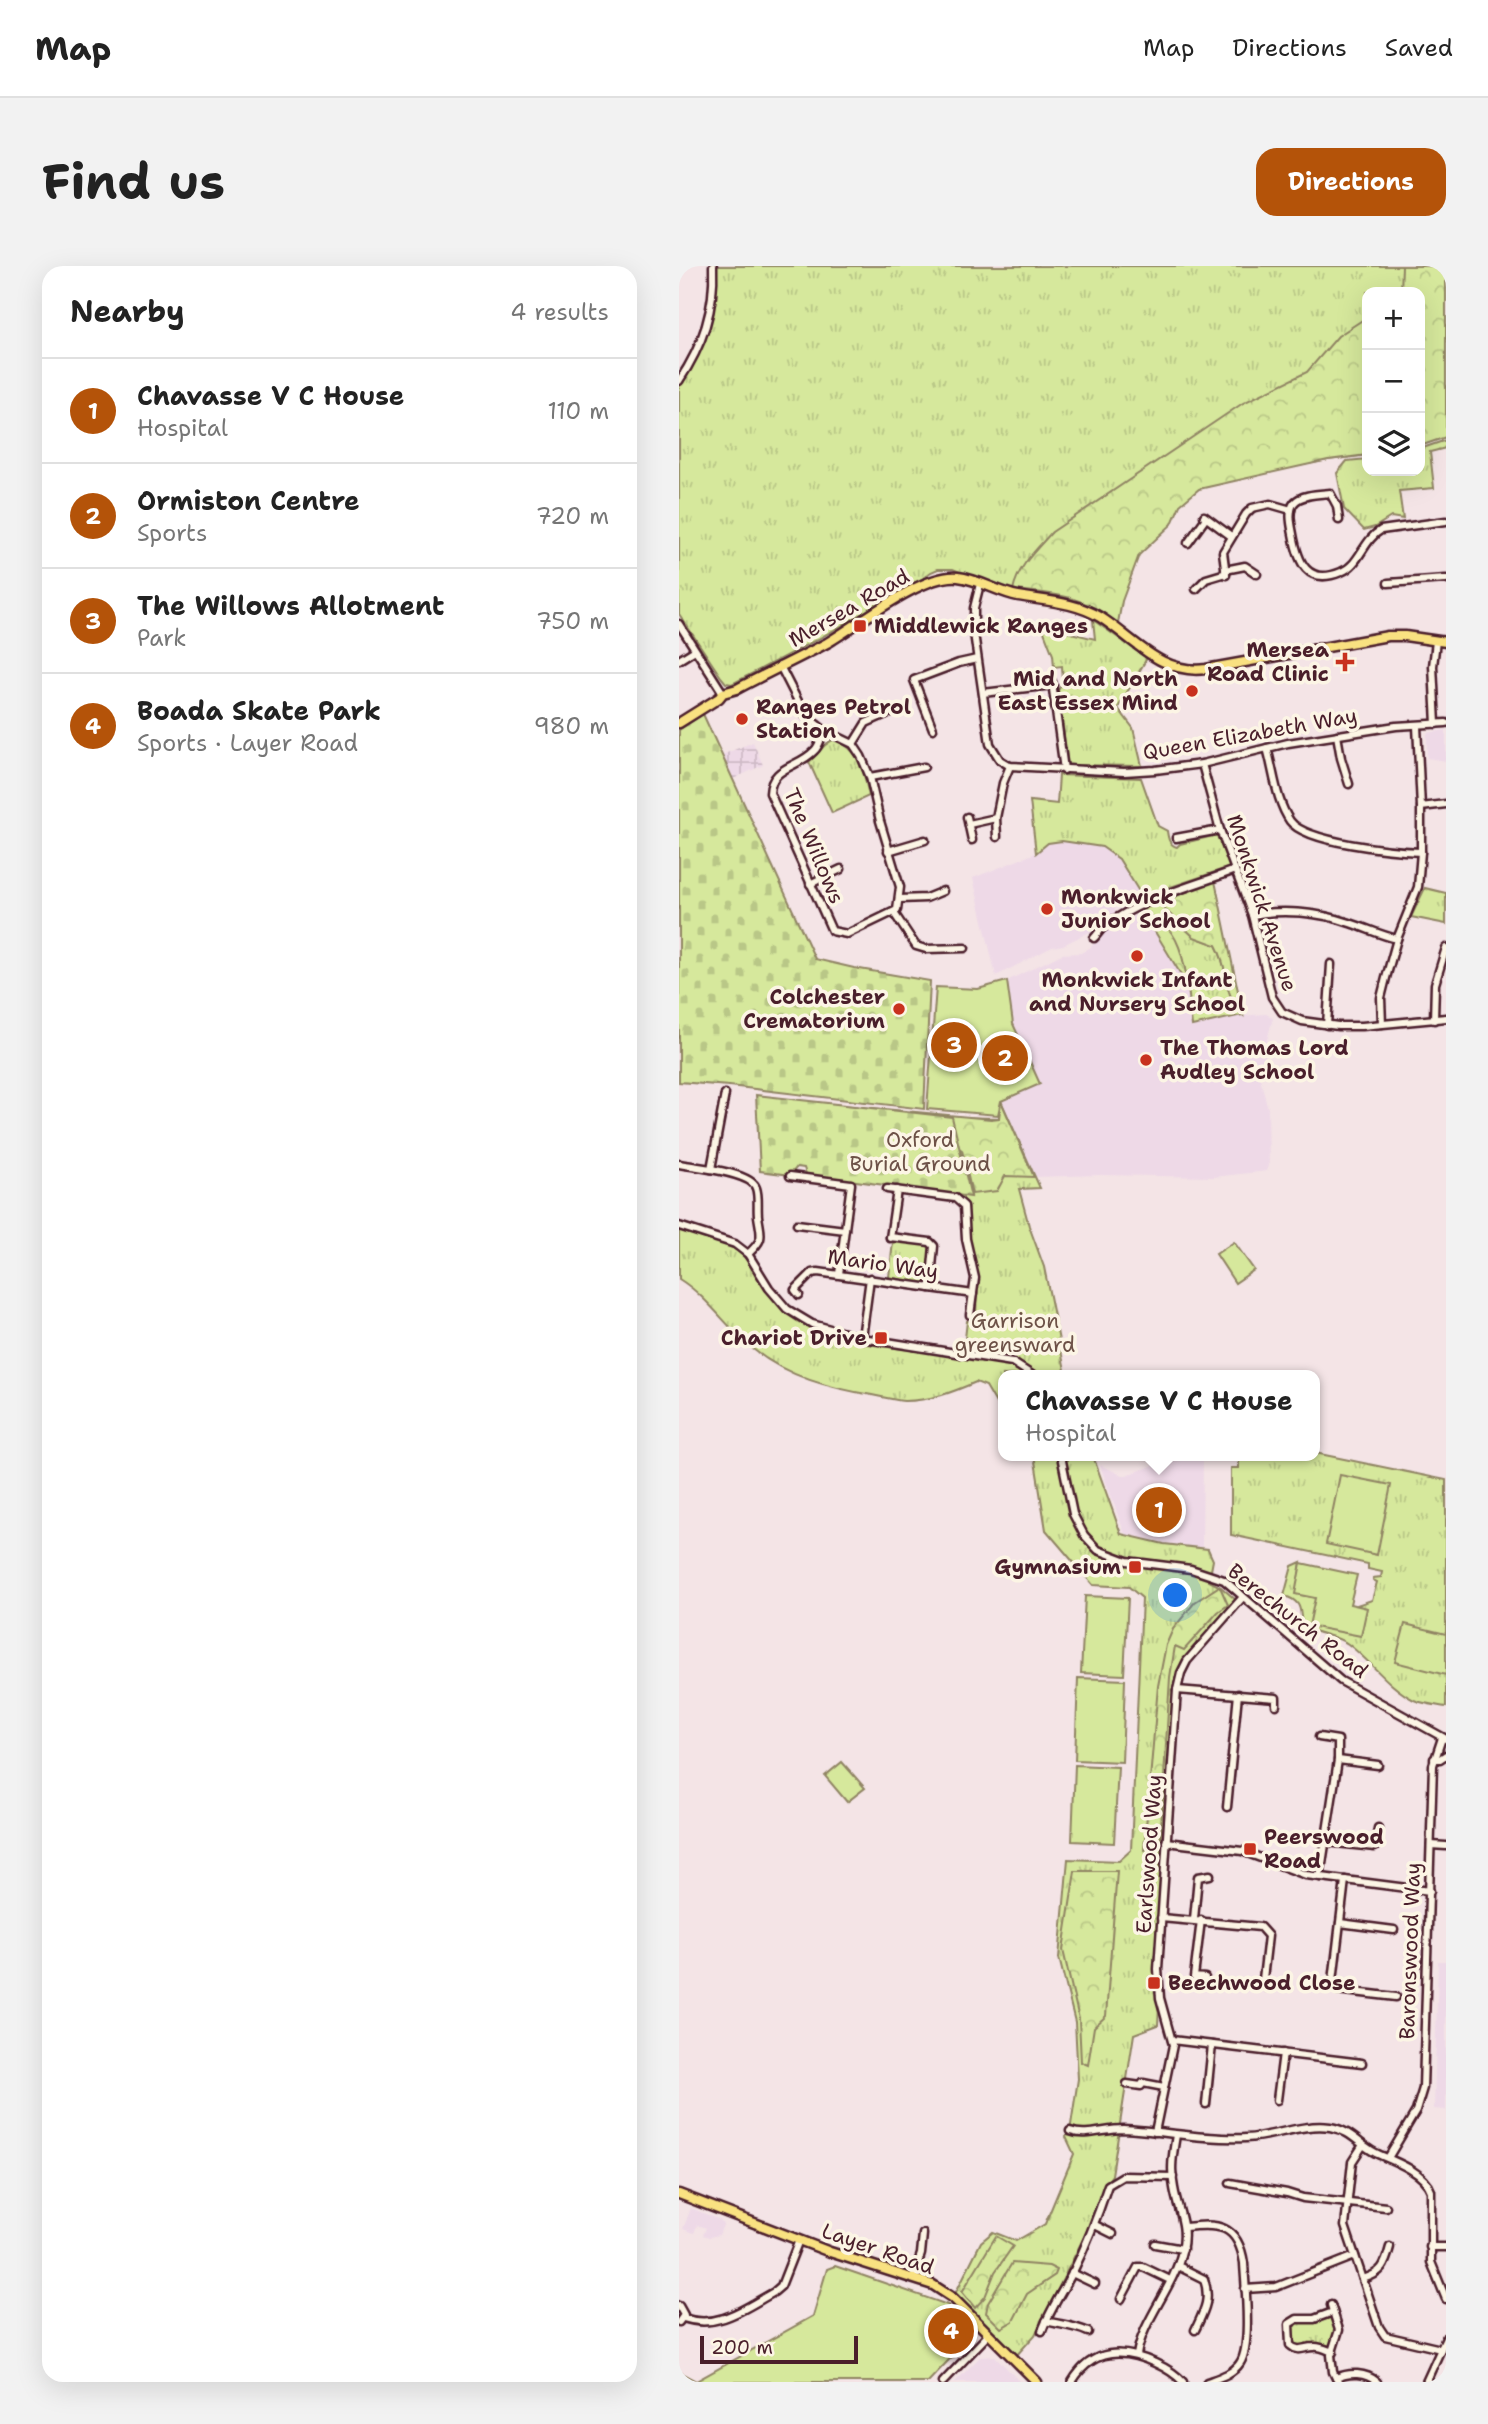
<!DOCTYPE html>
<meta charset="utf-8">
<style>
:root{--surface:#fff;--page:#f2f2f2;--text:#222;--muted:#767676;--line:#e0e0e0;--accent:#b45309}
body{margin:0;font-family:"Shantell Sans",sans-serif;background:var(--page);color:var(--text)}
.controls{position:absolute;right:21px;top:21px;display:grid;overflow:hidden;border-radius:14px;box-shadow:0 7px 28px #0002}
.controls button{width:63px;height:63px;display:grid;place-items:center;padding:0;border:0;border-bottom:2px solid var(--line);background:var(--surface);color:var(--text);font:35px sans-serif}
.scale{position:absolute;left:21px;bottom:18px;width:158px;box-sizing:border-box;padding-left:7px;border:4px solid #4a1f2b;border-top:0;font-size:19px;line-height:24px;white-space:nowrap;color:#4a1f2b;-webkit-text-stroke:5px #fcf5e5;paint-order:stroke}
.you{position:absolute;left:497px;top:1330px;width:24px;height:24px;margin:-18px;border:5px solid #fff;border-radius:50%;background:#1a73e8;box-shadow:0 0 0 10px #1a73e833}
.badge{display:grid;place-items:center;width:46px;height:46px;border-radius:50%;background:var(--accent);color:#fff;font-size:23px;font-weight:700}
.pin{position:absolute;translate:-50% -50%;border:4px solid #fff;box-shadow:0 2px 7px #0006}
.popup{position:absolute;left:319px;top:1104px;width:322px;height:91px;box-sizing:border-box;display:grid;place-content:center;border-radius:14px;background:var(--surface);filter:drop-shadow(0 2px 5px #0005);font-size:23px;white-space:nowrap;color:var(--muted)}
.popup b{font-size:26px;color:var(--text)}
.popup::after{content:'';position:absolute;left:50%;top:100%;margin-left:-14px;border:14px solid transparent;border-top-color:var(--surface)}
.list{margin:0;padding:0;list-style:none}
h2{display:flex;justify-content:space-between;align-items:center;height:91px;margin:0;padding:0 28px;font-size:30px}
h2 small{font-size:23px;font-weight:400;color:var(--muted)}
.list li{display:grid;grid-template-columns:46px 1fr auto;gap:21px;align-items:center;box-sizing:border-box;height:105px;padding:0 28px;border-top:2px solid var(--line)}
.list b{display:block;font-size:26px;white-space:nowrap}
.list p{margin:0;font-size:23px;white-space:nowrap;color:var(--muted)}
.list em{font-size:23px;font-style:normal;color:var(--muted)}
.icon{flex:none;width:38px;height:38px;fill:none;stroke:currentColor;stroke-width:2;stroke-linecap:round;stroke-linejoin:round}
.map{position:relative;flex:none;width:767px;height:2116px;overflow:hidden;border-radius:21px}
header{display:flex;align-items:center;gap:42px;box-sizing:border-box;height:98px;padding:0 35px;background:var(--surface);border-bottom:2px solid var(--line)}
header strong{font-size:33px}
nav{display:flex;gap:38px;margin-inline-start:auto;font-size:24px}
.intro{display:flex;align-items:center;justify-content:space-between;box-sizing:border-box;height:168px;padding:0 42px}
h1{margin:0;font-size:49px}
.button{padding:18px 32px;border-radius:21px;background:var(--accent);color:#fff;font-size:24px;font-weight:700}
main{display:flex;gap:42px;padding:0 42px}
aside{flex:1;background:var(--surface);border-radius:21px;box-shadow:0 7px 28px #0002}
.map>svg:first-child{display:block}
</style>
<header>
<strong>Map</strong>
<nav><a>Map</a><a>Directions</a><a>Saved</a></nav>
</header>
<div class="intro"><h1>Find us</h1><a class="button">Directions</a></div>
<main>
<aside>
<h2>Nearby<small>4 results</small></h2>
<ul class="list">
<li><span class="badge">1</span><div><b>Chavasse V C House</b><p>Hospital</p></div><em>110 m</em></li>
<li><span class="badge">2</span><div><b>Ormiston Centre</b><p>Sports</p></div><em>720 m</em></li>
<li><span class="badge">3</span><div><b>The Willows Allotment</b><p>Park</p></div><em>750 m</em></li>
<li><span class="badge">4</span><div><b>Boada Skate Park</b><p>Sports · Layer Road</p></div><em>980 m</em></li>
</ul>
</aside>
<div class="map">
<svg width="767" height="2116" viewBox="0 0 767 2116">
<defs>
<pattern id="industrial-grid" width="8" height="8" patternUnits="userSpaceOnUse" patternTransform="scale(1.75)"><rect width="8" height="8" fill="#eed9e7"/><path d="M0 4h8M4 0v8" fill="none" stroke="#cebac6"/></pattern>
<pattern id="grass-tufts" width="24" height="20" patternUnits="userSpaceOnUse" patternTransform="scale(1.75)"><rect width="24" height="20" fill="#d6e89c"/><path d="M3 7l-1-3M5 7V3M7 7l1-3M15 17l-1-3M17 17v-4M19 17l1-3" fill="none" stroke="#b9c787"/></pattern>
<pattern id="forest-crowns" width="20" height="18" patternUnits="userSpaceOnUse" patternTransform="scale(1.75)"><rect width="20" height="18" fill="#d6e89c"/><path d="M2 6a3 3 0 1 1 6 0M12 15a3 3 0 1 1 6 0" fill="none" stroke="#b9c787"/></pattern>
<pattern id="cemetery-stones" width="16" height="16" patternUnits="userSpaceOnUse" patternTransform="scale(1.75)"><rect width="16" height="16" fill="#d6e89c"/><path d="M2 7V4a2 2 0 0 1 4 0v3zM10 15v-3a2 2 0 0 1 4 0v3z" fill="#b9c787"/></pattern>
</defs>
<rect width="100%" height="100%" fill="#f4e4e6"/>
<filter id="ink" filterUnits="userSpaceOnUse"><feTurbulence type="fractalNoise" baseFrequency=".0143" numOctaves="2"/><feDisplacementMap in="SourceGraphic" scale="14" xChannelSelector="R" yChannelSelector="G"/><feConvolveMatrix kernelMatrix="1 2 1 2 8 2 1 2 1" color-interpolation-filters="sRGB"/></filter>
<g filter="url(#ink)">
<g fill="#eed9e7">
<polygon points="767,464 767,495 748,492 748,467"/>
<polygon points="383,575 423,581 433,586 444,599 464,632 460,636 444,627 436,640 436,650 421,661 384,679 373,681 317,710 294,612 357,587 369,577"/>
<polygon points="463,646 504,712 508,713 513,759 560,750 587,748 594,752 588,774 589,779 580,808 589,843 590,900 588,905 534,911 421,909 355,911 322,835 360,818 334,758 328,715 383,688 402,687 412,681 422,668"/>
<polygon points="501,1190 524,1190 523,1282 485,1278 449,1269 445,1266 421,1199 445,1210"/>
<polygon points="759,1695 767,1695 767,1844 755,1843"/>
<polygon points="12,1942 41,1954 44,1959 40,1969 30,1971 24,1969 27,1962 18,1959 15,1967 4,1963"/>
<polygon points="316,2090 341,2116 276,2116 301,2091"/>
</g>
<polygon fill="url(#industrial-grid)" points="74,476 84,499 54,513 43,489"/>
<g fill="url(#grass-tufts)" stroke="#908464" stroke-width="2">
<polygon points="38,0 767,0 741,26 688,26 688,189 649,194 518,220 454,287 332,328 274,303 259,303 252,306 232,321 139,373 53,418 47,417 42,411 0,348 0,118 26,72 33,52 38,18"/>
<polygon points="767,174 767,182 751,186 755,222 720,225 724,253 712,251 696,261 685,264 665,243 658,207 668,195 688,193 688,205 741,205 741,183"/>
<polygon points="414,354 468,392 439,442 454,462 463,500 389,499 379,424 384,417 383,400 375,401 374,389 364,363 380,364 416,373"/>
<path d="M 156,473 C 182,485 184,504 190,530 L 153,547 L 130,496 C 140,488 143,478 156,473 Z"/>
<path d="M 380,509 L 462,512 L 479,560 L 488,565 C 489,572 490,579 498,581 L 501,578 L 538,569 L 551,601 L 477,626 L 467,633 L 464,632 L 440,593 L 423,581 L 383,575 L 369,577 L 357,587 L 351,535 L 378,538 Z"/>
<polygon points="746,622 767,627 767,658 732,651"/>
<path d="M 479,637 L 515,671 L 537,679 C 552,706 542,724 564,749 L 513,760 C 509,722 509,668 469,650 L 470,647 L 467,647 L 464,643 Z"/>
<path d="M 322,835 L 361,922 L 340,923 L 350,960 L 365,1001 L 387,1109 L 324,1109 L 324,1149 L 307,1120 L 297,1116 C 274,1126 251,1135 225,1135 C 215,1134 203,1131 193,1129 C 151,1122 108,1111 74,1083 C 47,1061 29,1031 0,1013 L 0,964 C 20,970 48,974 64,990 C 85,1010 89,1036 118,1055 C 161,1082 235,1082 284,1090 L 288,1055 L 297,1055 L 298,1013 L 288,973 L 286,937 L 280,929 L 292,930 L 273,851 L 320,852 Z"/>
<polygon points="219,974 247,978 255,986 251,1015 244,1019 212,1015 210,1011 214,976"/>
<path d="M 636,1187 L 767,1214 L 767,1441 C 757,1439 745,1438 735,1434 C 709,1421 692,1395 669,1378 C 656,1369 641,1369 628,1362 C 615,1354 631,1337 605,1330 L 613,1300 L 622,1296 L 617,1328 L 688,1342 L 675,1340 L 693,1334 L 698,1316 L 694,1314 L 694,1312 L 702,1311 L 703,1306 L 689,1303 L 689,1298 L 552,1269 L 552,1202 L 560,1202 L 560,1190 L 636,1190 Z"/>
<polygon points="352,1190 414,1190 442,1268 485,1278 529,1283 534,1294 530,1315 542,1321 557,1334 506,1393 497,1421 479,1759 455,1768 433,1909 426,1919 414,1953 356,2069 336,2091 274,2032 302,1976 314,1966 337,1975 366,1958 395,1888 387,1871 392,1859 399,1813 396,1756 380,1692 389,1593 440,1595 452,1584 463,1332 450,1321 414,1319 367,1264 356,1195"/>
<polygon points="651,2050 656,2066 651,2081 635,2079 621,2083 613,2077 612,2060 618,2056"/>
</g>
<g fill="url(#forest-crowns)" stroke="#908464" stroke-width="2">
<polygon points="723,0 767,0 767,171 741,180 741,26 722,26"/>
<path d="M 688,51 L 688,189 L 649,194 L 520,223 L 501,239 L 493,258 L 460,289 L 443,335 L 439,357 C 400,329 381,328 334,324 C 339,300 357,284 373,266 L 564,137 L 628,106 L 659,70 Z"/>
<path d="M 536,615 L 564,749 C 541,724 552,706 537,679 L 515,671 L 479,637 Z"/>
<path d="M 464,643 C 470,651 475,651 482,656 C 500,669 504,692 508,713 L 504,712 L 464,646 Z"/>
<polygon points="108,834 312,853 320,852 322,835 355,911 326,910 318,925 293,928 283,884 267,873"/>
<polygon points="539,1321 542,1323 549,1339 539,1346 505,1384 496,1380 491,1411 481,1579 465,1584 479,1420 487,1379 494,1363 516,1336"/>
<polygon points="396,1605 438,1605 427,1750 415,1761 409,1799 402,1796 400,1753 384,1684"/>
<polygon points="317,1970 334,1980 316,2006 306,2031 296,2042 283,2026"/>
<polygon points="333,1997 370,2000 378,2004 376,2009 348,2028 334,2055 322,2062 307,2047 309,2037"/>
</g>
<g fill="url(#cemetery-stones)" stroke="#908464" stroke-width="2">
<polygon points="24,448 136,693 175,702 251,715 245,843 50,820 0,816 0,464"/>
<polygon points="77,829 273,851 292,931 127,908 125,902 118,901 111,909 81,905"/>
</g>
<g fill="#d6e89c" stroke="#908464" stroke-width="2">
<polygon points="328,715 334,758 361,818 322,835 319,849 248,843 257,721 299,723"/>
<polygon points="555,976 575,1004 556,1017 537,988"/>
<polygon points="661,1209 712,1219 698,1289 647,1278"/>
<polygon points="622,1297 678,1309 671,1338 688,1342 682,1370 630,1360 636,1332 616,1328"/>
<polygon points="406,1330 449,1332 445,1409 402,1407"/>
<polygon points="726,1358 767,1368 767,1409 716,1396"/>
<polygon points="399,1412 446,1414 443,1496 396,1494"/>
<polygon points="163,1496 186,1522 168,1536 146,1510"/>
<polygon points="396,1499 439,1501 435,1577 393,1575"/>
<polygon points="156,2000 269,2039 284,2057 285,2078 249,2116 0,2116 0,2106 17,2115 134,2050 148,2003"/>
</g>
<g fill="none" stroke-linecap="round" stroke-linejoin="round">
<g stroke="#4a1f2b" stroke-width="11">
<g id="minor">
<path d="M 0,115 C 24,79 36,43 34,0"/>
<polyline points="525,250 552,270"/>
<path d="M 660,254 L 658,240 L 651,227 C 641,228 622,228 615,237 C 609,245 612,258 614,268 C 619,296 628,320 662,306 C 681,299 684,274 702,264 L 767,255"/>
<polyline points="509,277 527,252"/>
<polyline points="546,304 566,300 578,308"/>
<polyline points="547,309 544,286 567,248 573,242 591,238 612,244"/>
<polyline points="709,317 767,313"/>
<polyline points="301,318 295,342 295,367 311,478 321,494 331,500 445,506 476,504 523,498 609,477 717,460 767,457"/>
<polyline points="517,323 527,313 547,307"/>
<polyline points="0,358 44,427"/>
<polyline points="757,375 754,400 757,458"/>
<polyline points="0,394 16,384"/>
<path d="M 101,400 L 126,449 L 145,464 L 174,478 L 182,490 L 191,511 L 201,555 L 221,621 L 218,644 L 168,668 L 153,665 L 91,527 C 92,500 119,502 135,485 C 141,480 142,471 145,464"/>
<polyline points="373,416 385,504"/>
<polyline points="304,427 374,419"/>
<polyline points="254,463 235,414 280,397 298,393"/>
<polyline points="658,469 662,492 670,518"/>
<polyline points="174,478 187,457 214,445"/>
<path d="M 588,482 C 595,506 597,535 611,555 C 627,577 715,585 742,586"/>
<polyline points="523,498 541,564 573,649 593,731 603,746 623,755 659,760 683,760 767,752"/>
<polyline points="191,511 245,501"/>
<polyline points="742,541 767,538"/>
<polyline points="288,551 293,574"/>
<polyline points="317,552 318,571"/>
<polyline points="290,558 317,552 324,517 331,500"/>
<polyline points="497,572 541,564"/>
<polyline points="209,585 246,574"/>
<polyline points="131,618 162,603"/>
<polyline points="221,633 247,632 264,625"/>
<polyline points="215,647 237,680 247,683 286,682"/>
<path d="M 573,649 C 604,643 640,646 671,657 C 687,662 701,669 718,673"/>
<path d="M 415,672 C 419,668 421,663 426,660 C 464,632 512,621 556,604"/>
<polyline points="755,754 756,718 767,682"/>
<polyline points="703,758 702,732 707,712 718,673 739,621 742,586 742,541 738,460"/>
<polyline points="648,759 652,698"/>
<path d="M 0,898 C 16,901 72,906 77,922 C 80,930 78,941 79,950 C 82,971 86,972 69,988"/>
<polyline points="32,903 46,828"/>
<polyline points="111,910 172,918 160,1008"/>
<polyline points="208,923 276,932 285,940 287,973 296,1012 291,1049"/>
<polyline points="118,958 166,964"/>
<polyline points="0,960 56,978 69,988 90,1022 108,1043 133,1058 183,1072 333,1096 353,1109"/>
<polyline points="211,971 251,976 255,980 251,1022"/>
<polyline points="211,972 218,924"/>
<polyline points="120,1029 116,1024 133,1007 139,1006 294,1028"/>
<polyline points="183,1072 191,1012"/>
<polyline points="382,1190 394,1248 405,1269 419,1284 448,1295 512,1303 545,1314 662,1415 767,1473"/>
<polyline points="498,1424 597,1432 597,1439"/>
<polyline points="640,1471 659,1474 659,1494 641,1611"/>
<polyline points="755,1493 761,1493 767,1489"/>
<polyline points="659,1494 699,1499"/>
<polyline points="548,1541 559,1428"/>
<polyline points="487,1576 563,1585 627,1609 751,1625"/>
<polyline points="647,1576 696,1581 699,1562"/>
<polyline points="752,1579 767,1580"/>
<polyline points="666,1614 654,1715 658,1724 717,1731"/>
<polyline points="482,1652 581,1661 589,1670 584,1713 588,1721"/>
<polyline points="515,1653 519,1611 531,1609"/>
<polyline points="522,1654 515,1711 526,1712"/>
<polyline points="661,1657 715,1664"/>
<polyline points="493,1774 683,1797"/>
<polyline points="448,1818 462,1820 464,1817 485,1821"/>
<polyline points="598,1834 604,1787"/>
<polyline points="527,1838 533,1779"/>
<path d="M 391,1865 C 407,1871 426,1863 444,1863 C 485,1865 525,1874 567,1872 C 594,1871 624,1857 651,1861 C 675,1865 682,1882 701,1889 C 718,1896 746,1907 752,1925 L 752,1996 L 767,2033"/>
<polyline points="476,1866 494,1779 481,1732 479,1703 498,1424 502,1407 508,1395 564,1331"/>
<polyline points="684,1879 673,1896 666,1960 700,2061 706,2070 762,2083"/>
<polyline points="709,1892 737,1845 744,1822 754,1499 763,1472"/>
<polyline points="551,1917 608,1927 624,1932 707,1941"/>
<polyline points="416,1959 434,1968"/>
<path d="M 506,1961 C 539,1957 559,1958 565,1997 C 566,2019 573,2080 561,2097 C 554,2108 539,2112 528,2116"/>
<polyline points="476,1978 504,1983"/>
<polyline points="751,1981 767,1981"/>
<path d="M 499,2000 L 525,2013 C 532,2034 525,2045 516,2064"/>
<polyline points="393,2007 416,2018"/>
<polyline points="234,2012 242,1988 244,1968"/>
<path d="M 684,2013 C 703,2007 706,2000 711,1981"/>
<polyline points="566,2023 597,2021 676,1990"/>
<polyline points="442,2033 459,2001 464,2001 491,2014"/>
<polyline points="652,2039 660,2064 652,2089 654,2106 659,2116"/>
<polyline points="0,2040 5,2049 0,2056"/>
<path d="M 4,2052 C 39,2064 66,2042 95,2026 L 102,2020 L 120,1974"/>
<path d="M 367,2055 C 382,2059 394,2059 409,2066"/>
<path d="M 363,2065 C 371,2044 383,2026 394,2006 C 408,1978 419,1949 429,1919 L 444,1910 L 494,1911"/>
<path d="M 654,2086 C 648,2084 641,2080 635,2081 C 624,2081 620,2087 611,2079 L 610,2058 L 618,2053 L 635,2053 L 654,2046"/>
<path d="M 458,2089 C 463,2055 495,2021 503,1985 C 509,1959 499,1946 495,1922 C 491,1903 494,1887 497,1869"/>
<path d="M 657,2112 C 670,2106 687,2106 698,2116"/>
<polyline points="264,2116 310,2068"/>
<path d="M 393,2116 C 413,2082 444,2082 476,2097 C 487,2102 496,2107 504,2116"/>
<polyline points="747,2116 767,2072"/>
</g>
</g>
<g stroke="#4a1f2b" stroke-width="13">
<g id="major">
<path d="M 0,457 L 40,432 L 44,427 L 58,423 C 88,407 118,393 148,377 C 179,359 243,307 279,311 C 299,313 319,326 339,330 C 367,335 396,336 421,351 C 456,373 482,409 527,403 L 709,370 L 726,370 L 767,376"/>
<polyline points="0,1928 151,1986 254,2019 274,2032 358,2116"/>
</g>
</g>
<use href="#minor" stroke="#fcf5e5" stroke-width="6"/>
<use href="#major" stroke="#f9e181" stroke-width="8"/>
</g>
</g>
<g fill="#c8321e" stroke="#fcf5e5" stroke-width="2.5">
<rect x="174" y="353" width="14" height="14" rx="3.5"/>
<path d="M662.5 385.5h7v7h7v7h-7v7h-7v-7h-7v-7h7z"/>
<circle cx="513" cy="425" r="7"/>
<circle cx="63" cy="453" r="7"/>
<circle cx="368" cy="643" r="7"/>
<circle cx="458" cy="690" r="7"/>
<circle cx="220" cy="743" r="7"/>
<circle cx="467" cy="794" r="7"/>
<rect x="195" y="1065" width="14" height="14" rx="3.5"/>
<rect x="449" y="1294" width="14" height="14" rx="3.5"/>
<rect x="564" y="1576" width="14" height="14" rx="3.5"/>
<rect x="468" y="1710" width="14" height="14" rx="3.5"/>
</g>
<g text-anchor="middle" stroke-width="7" stroke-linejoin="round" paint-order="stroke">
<g font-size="21" fill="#4a1f2b" stroke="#fcf5e5">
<text transform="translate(170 342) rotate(-30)" y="7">Mersea Road</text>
<text transform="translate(571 468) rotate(-10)" y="7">Queen Elizabeth Way</text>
<text transform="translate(135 580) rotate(67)" y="7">The Willows</text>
<text transform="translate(583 637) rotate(72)" y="7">Monkwick Avenue</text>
<text transform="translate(204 998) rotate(8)" y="7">Mario Way</text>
<text transform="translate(619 1355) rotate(38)" y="7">Berechurch Road</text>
<text transform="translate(470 1588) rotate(-86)" y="7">Earlswood Way</text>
<text transform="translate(731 1685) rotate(-88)" y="7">Baronswood Way</text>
<text transform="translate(199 1983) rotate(19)" y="7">Layer Road</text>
</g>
<g font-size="21" font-weight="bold" fill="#4a1f2b" stroke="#fcf5e5" text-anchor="start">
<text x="195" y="367">Middlewick Ranges</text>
<text x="650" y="391" text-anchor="end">Mersea<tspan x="650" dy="24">Road Clinic</tspan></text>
<text x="499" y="420" text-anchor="end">Mid and North<tspan x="499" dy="24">East Essex Mind</tspan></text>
<text x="77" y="448">Ranges Petrol<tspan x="77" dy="24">Station</tspan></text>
<text x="382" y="638">Monkwick<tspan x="382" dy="24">Junior School</tspan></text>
<text x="458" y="721" text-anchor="middle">Monkwick Infant<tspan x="458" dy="24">and Nursery School</tspan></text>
<text x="206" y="738" text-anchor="end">Colchester<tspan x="206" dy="24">Crematorium</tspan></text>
<text x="481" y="789">The Thomas Lord<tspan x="481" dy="24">Audley School</tspan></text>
<text x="188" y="1079" text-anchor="end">Chariot Drive</text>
<text x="442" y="1308" text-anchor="end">Gymnasium</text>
<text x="585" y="1578">Peerswood<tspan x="585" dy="24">Road</tspan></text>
<text x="489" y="1724">Beechwood Close</text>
</g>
<g font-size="21" fill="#6d5147" stroke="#fcf5e5">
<text x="241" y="881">Oxford<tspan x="241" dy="24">Burial Ground</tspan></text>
<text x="336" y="1062">Garrison<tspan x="336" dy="24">greensward</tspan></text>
</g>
</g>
</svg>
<div class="controls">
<button>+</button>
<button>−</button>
<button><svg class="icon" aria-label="layers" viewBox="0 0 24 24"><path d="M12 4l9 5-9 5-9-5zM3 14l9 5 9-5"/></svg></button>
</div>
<div class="scale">200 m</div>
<div class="you"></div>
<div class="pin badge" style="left:480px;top:1244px">1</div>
<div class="popup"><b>Chavasse V C House</b>Hospital</div>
<div class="pin badge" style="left:326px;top:792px">2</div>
<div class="pin badge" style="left:275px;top:779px">3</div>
<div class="pin badge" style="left:272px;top:2065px">4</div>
</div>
</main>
